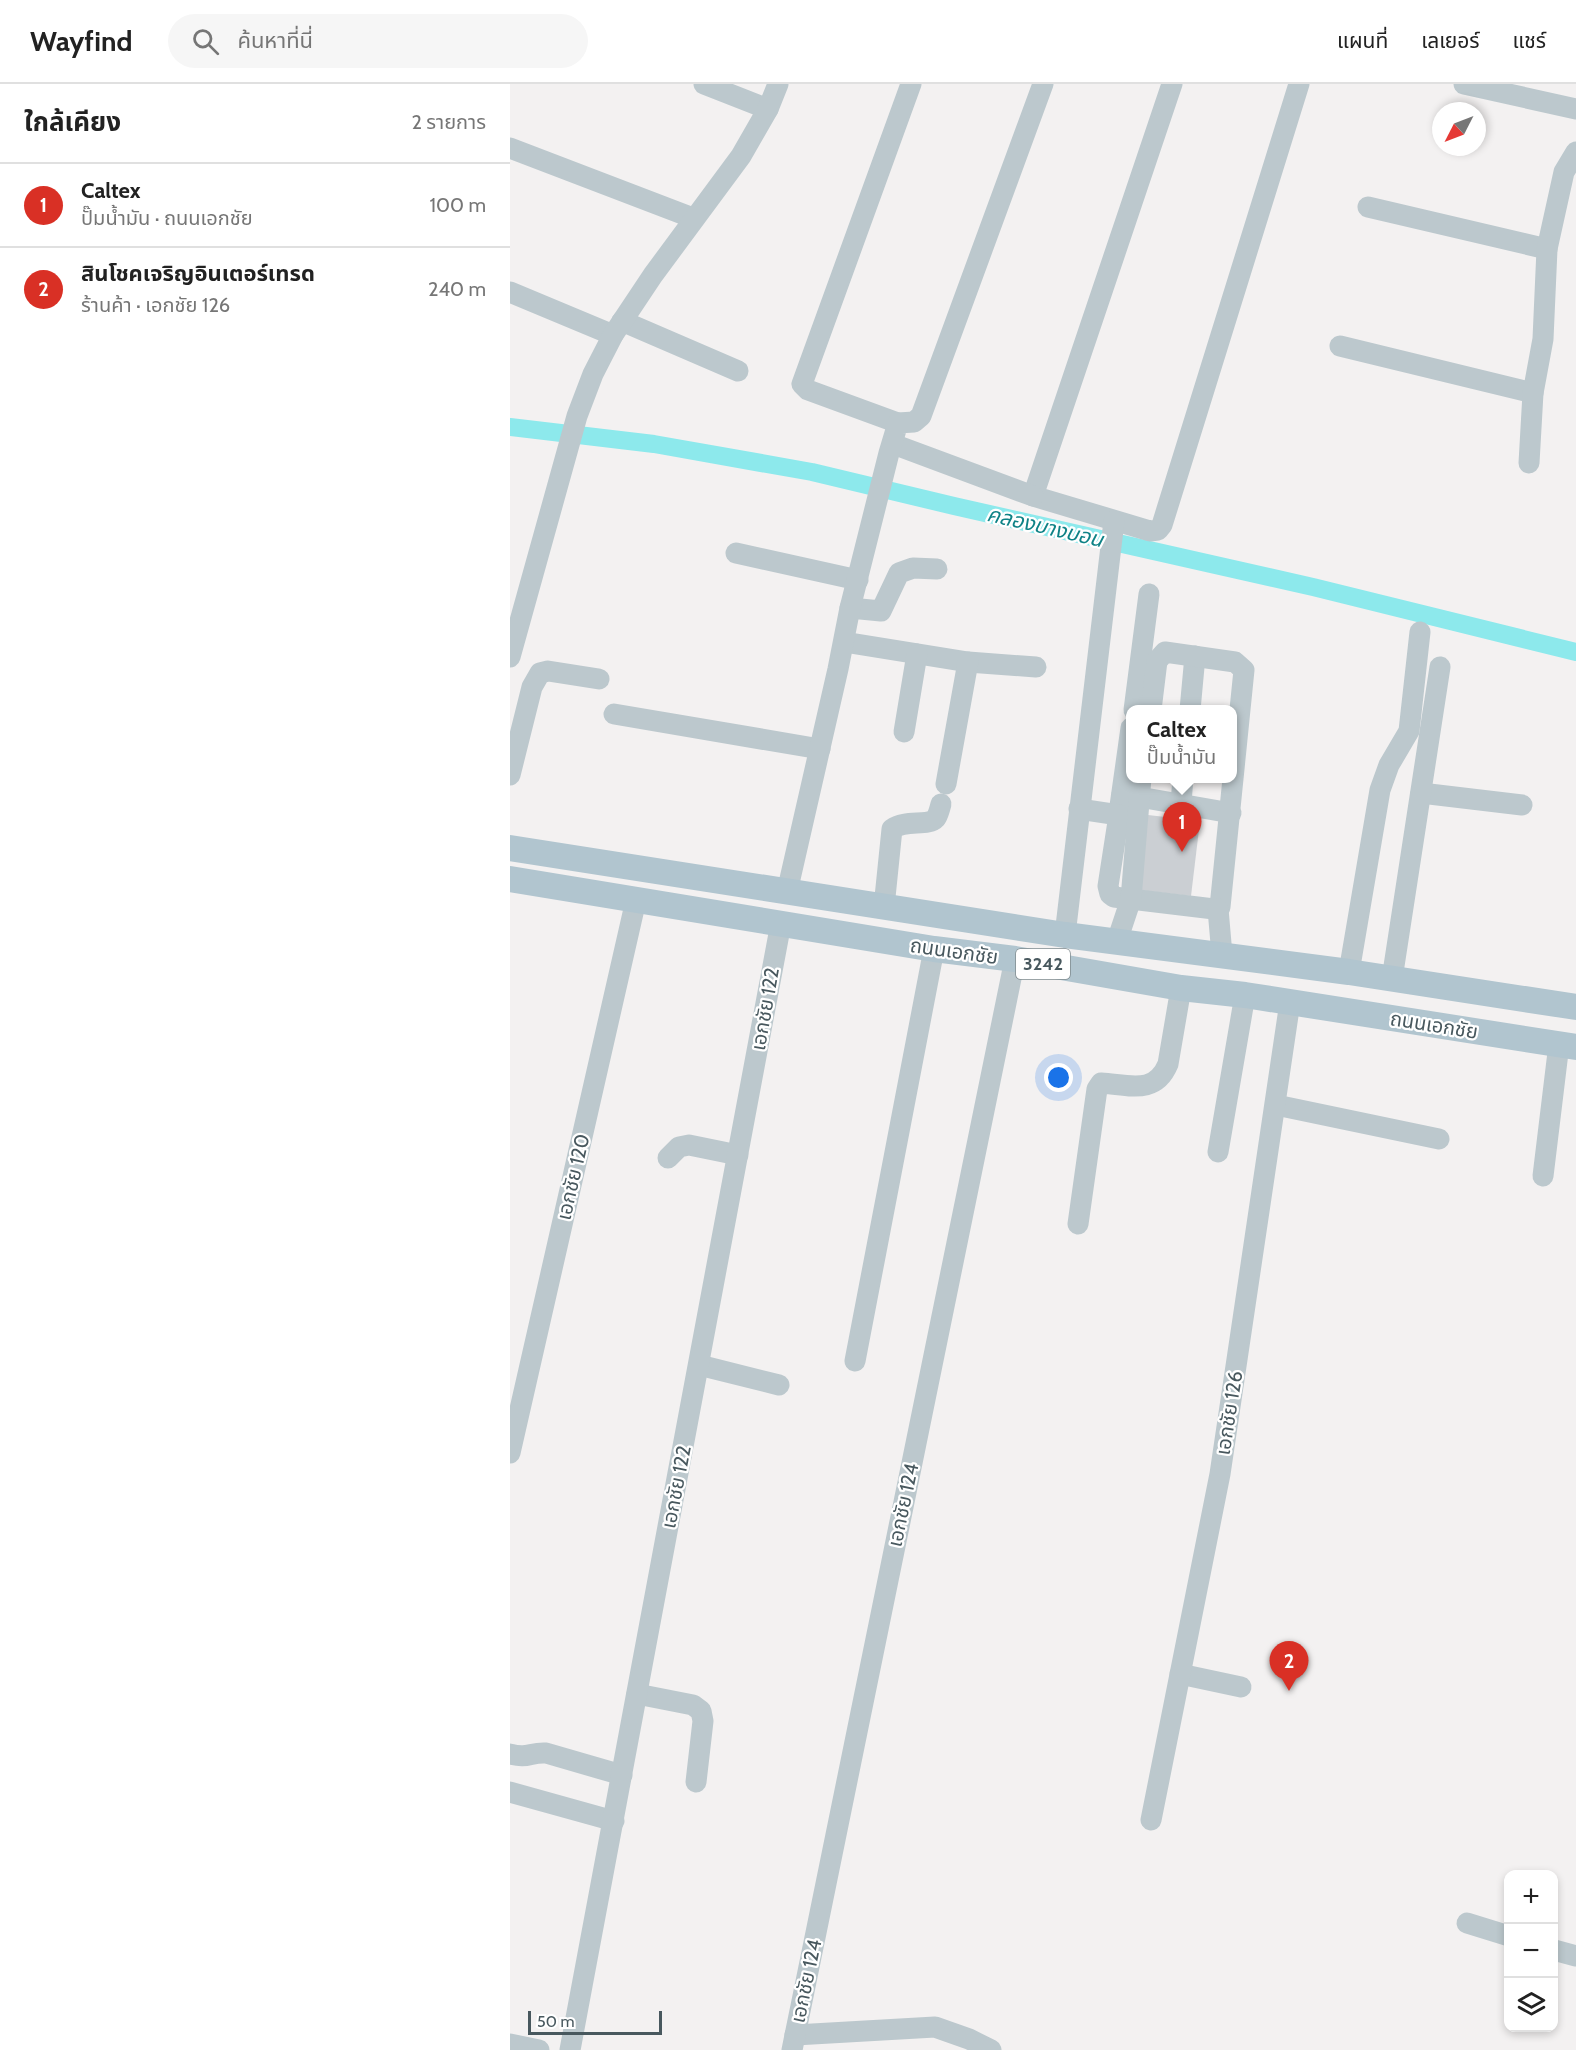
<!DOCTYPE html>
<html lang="th">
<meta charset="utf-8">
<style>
:root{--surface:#fff;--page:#f6f6f6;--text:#222;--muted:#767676;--line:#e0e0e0;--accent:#d93025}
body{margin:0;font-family:Cabin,"Noto Sans Thai",sans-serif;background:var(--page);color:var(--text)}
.controls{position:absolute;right:18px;bottom:18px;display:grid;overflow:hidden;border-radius:12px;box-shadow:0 3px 9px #0003}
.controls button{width:54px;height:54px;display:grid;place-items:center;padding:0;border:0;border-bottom:2px solid var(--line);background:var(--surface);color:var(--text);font:30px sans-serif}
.compass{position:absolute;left:922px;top:18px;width:54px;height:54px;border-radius:50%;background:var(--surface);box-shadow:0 3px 9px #0003;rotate:228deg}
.scale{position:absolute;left:18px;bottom:15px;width:134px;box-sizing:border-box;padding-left:6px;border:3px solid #48585e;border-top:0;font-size:16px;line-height:21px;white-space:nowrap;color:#48585e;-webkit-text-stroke:4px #fff;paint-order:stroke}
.you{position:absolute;left:549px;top:994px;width:21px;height:21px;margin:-15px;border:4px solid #fff;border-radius:50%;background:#1a73e8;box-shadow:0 0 0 9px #1a73e833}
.badge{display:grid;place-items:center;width:39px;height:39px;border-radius:50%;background:var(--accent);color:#fff;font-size:20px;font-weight:700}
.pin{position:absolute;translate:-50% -50px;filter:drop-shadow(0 2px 3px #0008)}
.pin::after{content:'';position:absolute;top:32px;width:21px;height:18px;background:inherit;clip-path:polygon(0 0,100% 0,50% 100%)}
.popup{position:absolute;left:616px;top:621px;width:111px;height:78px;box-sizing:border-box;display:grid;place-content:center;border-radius:12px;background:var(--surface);filter:drop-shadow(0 2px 4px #0005);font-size:20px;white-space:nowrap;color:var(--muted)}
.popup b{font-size:22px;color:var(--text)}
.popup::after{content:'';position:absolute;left:50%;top:100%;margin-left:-12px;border:12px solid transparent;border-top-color:var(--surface)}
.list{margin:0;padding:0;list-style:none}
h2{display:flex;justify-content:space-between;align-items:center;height:78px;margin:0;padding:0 24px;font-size:26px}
h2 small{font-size:20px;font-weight:400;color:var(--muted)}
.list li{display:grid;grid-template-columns:39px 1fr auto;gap:18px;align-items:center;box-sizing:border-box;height:84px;padding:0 24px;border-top:2px solid var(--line)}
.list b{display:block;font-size:22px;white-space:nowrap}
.list p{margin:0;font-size:20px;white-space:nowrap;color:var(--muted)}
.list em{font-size:20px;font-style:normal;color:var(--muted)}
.icon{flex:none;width:33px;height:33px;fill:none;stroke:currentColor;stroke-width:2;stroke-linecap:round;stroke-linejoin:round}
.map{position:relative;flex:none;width:1066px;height:1966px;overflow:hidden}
header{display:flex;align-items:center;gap:36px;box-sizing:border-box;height:84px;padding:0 30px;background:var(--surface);border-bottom:2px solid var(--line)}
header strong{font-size:28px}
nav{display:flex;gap:33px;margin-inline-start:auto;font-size:21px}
.search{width:420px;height:54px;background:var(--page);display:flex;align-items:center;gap:15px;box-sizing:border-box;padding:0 21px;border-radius:33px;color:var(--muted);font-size:22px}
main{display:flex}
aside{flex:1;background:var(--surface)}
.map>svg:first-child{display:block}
</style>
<header>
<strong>Wayfind</strong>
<div class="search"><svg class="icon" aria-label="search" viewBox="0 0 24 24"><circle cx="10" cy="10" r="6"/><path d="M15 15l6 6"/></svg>ค้นหาที่นี่</div>
<nav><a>แผนที่</a><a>เลเยอร์</a><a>แชร์</a></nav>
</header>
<main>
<aside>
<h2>ใกล้เคียง<small>2 รายการ</small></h2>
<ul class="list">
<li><span class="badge">1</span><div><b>Caltex</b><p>ปั๊มน้ำมัน · ถนนเอกชัย</p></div><em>100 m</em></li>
<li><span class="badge">2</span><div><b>สินโชคเจริญอินเตอร์เทรด</b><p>ร้านค้า · เอกชัย 126</p></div><em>240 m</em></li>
</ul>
</aside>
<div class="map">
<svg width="1066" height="1966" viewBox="0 0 1066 1966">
<rect width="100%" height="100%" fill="#f3f1f1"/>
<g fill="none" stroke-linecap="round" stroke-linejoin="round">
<polyline stroke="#8de9ec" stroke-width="18" points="0,343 144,360 302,388 444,422 803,503 1066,568"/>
</g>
<polygon fill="#cbcfd3" points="638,731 690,737 681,812 629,806"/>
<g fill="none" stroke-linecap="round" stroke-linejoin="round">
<g stroke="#bcc8cd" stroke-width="21">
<polyline points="194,0 258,25"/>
<polyline points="662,0 523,412 640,447 648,446 652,441 789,0"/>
<polyline points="954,0 1066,25"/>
<polyline points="0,64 183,134"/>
<polyline points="858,123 1037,165"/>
<polyline points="0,208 103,251"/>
<polyline points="112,237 228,287"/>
<polyline points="830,262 1023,309"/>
<polyline points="388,339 298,306 292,300 401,0"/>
<polyline points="383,360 523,412"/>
<polyline points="1019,379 1023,309 1033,255 1037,165 1054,88 1066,68"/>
<polyline points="226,469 348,496"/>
<polyline points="340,524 371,527 389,489 403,484 427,485"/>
<polyline points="334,558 458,578 526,583"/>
<polyline points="0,573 67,332 83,290 103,251 143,191 231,72 258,25 268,0"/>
<polyline points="624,626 639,510"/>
<polyline points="680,626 685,572"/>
<polyline points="104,630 310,665"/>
<polyline points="394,648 407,570"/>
<polyline points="0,691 22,603 30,589 38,587 89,595"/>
<polyline points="436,700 458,578"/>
<polyline points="911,709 1012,721"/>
<polyline points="612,710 721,729"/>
<polyline points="671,719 673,694"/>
<polyline points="610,722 621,644"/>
<polyline points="569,725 609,731 598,802 600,810 604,813 704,825 710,823 734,586 725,578 655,568 647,577 641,626"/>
<polyline points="277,808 328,585 340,524 379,369 388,339 404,338 411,332 533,0"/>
<path d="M 374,823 L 382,745 C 396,735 418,743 426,734 C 428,731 430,724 431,720"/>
<polyline points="708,825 712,871"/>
<polyline points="555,851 604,437"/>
<polyline points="607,857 621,815 631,694"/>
<polyline points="839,888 870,706 879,681 899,647 910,548"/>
<polyline points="882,895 930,583"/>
<polyline points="766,1021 929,1055"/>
<polyline points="708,1068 735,911"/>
<polyline points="158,1074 169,1063 179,1061 228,1071"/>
<polyline points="1033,1092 1049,960"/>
<path d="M 568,1140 L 587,1005 L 591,999 C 620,1001 645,1011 658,980 L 671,904"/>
<polyline points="345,1277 424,865"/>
<polyline points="189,1281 269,1301"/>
<polyline points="0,1369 126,816"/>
<polyline points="670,1590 731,1603"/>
<polyline points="127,1610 183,1621 191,1627 193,1637 186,1698"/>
<path d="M 0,1670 C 18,1675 20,1668 36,1669 L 112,1691"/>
<polyline points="0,1708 104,1737"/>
<polyline points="641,1736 710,1390 780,918"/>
<polyline points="957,1839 999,1852"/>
<polyline points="1044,1866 1066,1872"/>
<polyline points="285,1951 425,1943 459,1955 481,1966"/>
<polyline points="0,1960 29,1966"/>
<polyline points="60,1966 271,839"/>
<polyline points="282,1966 505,875"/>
</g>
<g stroke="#b1c5cf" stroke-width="26">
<polyline points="0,764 555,851 839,888 1066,923"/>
<polyline points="0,795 424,865 505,875 671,904 735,911 1066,963"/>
</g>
</g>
<g text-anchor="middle" stroke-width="4.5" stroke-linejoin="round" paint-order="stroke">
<rect fill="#fff" stroke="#7f8a8e" stroke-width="1.5" x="506" y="865" width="54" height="30" rx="4.5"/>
<g font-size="18" font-weight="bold" fill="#48585e">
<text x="533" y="886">3242</text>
</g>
<g font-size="20" fill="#48585e" stroke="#fff">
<text transform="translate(444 867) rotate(8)" y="7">ถนนเอกชัย</text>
<text transform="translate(255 925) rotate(-80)" y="7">เอกชัย 122</text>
<text transform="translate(924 941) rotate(9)" y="7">ถนนเอกชัย</text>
<text transform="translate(63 1093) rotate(-77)" y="7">เอกชัย 120</text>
<text transform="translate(719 1329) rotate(-81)" y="7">เอกชัย 126</text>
<text transform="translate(166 1403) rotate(-79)" y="7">เอกชัย 122</text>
<text transform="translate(393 1421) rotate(-78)" y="7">เอกชัย 124</text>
<text transform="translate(296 1897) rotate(-78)" y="7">เอกชัย 124</text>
</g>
<g font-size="21" font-style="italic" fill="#0e8286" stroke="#fff">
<text transform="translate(535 443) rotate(13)" y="7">คลองบางบอน</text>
</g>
</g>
</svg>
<div class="controls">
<button>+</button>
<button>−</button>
<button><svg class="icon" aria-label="layers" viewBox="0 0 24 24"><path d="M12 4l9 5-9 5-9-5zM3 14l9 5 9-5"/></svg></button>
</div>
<svg class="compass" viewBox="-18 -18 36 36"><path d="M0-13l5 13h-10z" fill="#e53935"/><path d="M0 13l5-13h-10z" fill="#767676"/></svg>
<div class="scale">50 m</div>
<div class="you"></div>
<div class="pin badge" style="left:672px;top:768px">1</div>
<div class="popup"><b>Caltex</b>ปั๊มน้ำมัน</div>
<div class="pin badge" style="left:779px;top:1607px">2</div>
</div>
</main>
